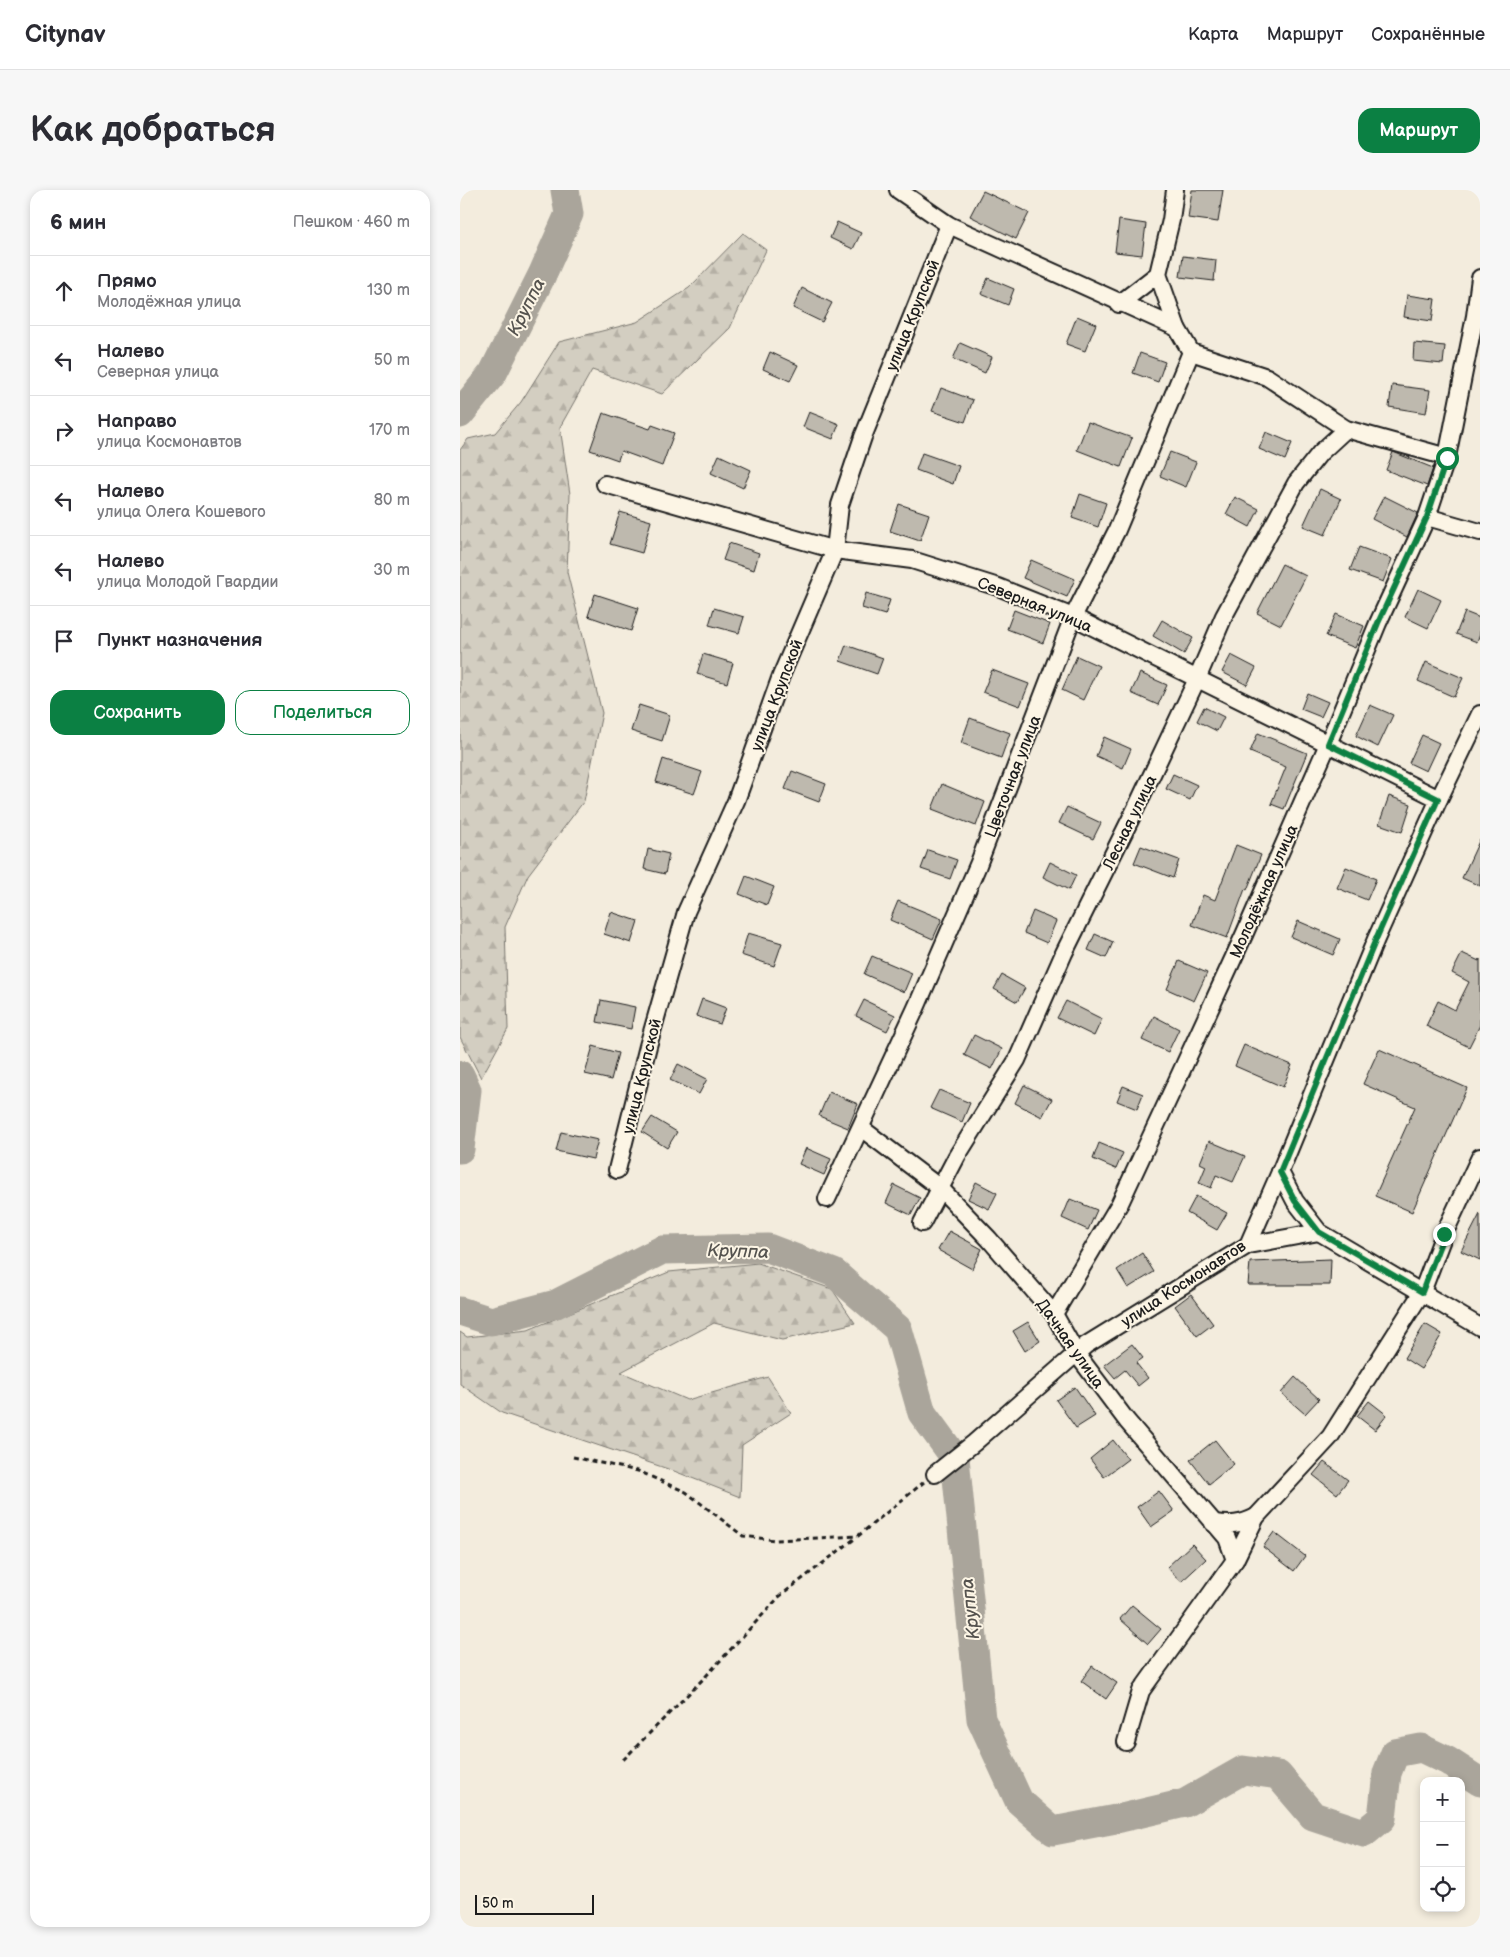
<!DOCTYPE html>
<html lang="ru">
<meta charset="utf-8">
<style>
:root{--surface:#fff;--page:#f7f7f7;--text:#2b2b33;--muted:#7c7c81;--line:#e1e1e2;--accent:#0b8043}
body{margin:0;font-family:"Balsamiq Sans",sans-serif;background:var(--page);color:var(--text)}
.controls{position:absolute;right:15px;bottom:15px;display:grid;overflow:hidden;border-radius:10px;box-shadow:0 2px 8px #0003}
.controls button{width:45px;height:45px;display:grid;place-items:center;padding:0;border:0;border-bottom:1px solid var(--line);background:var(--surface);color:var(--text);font:25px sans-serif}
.scale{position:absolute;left:15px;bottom:12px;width:119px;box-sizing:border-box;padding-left:5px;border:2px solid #1c1c1c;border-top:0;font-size:14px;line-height:18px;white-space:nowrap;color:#1c1c1c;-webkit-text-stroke:4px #fcf5e5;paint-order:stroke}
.stop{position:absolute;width:15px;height:15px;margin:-11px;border:4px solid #0b8043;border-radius:50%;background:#fff}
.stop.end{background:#0b8043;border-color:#fff;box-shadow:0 1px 5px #0008}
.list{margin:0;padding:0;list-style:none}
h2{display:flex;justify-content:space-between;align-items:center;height:65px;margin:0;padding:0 20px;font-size:21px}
h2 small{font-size:16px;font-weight:400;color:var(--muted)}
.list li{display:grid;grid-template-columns:32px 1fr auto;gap:15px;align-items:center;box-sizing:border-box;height:70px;padding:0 20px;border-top:1px solid var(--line)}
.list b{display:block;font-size:19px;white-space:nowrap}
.list p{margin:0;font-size:16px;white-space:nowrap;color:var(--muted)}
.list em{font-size:16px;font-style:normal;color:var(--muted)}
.actions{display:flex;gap:10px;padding:15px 20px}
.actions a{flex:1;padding:11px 0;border:1px solid var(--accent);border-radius:15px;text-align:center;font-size:18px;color:var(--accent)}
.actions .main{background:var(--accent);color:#fff}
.icon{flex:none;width:28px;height:28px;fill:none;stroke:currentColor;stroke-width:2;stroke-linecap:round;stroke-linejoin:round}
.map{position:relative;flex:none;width:1020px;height:1737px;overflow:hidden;border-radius:15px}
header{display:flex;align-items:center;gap:30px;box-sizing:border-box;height:70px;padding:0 25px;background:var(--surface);border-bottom:1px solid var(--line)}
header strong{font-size:24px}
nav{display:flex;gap:28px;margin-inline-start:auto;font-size:18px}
.intro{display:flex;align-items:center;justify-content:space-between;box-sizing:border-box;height:120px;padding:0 30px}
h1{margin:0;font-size:35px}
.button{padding:12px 22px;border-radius:15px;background:var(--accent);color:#fff;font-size:18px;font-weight:700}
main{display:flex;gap:30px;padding:0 30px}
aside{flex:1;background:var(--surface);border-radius:15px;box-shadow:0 2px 8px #0003}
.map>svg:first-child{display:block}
</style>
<header>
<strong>Citynav</strong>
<nav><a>Карта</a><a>Маршрут</a><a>Сохранённые</a></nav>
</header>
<div class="intro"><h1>Как добраться</h1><a class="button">Маршрут</a></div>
<main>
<aside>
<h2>6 мин<small>Пешком · 460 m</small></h2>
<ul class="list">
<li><svg class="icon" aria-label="ahead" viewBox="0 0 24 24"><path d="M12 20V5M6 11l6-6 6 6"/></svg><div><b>Прямо</b><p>Молодёжная улица</p></div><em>130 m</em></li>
<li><svg class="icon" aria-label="left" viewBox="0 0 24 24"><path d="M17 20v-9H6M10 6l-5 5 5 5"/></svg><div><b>Налево</b><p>Северная улица</p></div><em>50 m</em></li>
<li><svg class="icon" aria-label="right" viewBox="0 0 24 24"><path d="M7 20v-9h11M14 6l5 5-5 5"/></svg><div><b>Направо</b><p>улица Космонавтов</p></div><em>170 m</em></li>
<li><svg class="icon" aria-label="left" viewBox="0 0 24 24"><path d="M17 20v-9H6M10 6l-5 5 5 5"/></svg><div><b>Налево</b><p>улица Олега Кошевого</p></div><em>80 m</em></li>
<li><svg class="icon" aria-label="left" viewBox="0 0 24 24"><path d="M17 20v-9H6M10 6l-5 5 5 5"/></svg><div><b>Налево</b><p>улица Молодой Гвардии</p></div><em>30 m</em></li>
<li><svg class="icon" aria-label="arrive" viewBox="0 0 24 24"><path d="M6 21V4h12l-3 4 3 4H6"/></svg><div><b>Пункт назначения</b></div></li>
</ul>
<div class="actions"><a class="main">Сохранить</a><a>Поделиться</a></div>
</aside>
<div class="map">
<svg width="1020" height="1737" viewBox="0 0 1020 1737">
<defs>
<pattern id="forest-firs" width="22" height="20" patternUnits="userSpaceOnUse" patternTransform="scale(1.25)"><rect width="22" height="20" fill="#d3cec1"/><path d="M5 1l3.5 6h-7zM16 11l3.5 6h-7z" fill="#b5b0a5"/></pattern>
</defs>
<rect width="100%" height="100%" fill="#f3ecdd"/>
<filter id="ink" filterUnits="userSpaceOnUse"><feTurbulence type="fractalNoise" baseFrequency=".02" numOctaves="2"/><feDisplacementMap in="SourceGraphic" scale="10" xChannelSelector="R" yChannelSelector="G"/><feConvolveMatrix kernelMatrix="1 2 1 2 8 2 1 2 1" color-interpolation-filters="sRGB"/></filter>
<g filter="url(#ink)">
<g fill="url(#forest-firs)" stroke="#78756e">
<polygon points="283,43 306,60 270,138 202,204 132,180 100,237 110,304 107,382 142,523 124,611 68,685 45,737 48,839 21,888 0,847 0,260 8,249 35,243 61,212 99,152 177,132 229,98"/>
<polygon points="298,1073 372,1099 395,1133 322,1150 254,1133 161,1182 227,1210 308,1187 331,1223 282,1255 280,1307 214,1281 42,1223 0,1194 0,1142 7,1147 68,1140 209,1082"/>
</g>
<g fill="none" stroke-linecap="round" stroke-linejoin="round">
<g stroke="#aaa59b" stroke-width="29">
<polyline points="0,224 33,183 82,85 109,24 105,0"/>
<polyline points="0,885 7,900 0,959"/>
<polyline points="0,1121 31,1131 96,1114 202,1060 308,1058 374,1083 438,1139 462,1223 495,1268 521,1529 559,1611 593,1641 661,1628 725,1613 783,1580 818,1585 853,1626 904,1643 922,1628 927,1583 935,1563 961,1558 988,1571 1020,1592"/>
</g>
</g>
<g fill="#beb9ae" stroke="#1c1c1c">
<polygon points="732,0 763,0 758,32 728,28"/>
<polygon points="523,1 569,23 556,49 510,26"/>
<polygon points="659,30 686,34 682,65 655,62"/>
<polygon points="377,32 401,43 393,59 370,48"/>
<polygon points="723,66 756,70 754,91 720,87"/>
<polygon points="528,88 554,99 548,115 521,104"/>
<polygon points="342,98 372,113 362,132 333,118"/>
<polygon points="947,105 975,109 972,131 944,127"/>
<polygon points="617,126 636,134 625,161 606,154"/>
<polygon points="500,153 532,167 525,183 493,169"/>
<polygon points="954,153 985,156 983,174 953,171"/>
<polygon points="310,162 338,175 330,191 303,179"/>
<polygon points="680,163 705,172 698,192 673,183"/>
<polygon points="932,195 970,200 966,223 929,217"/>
<polygon points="481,198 513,210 505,232 472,221"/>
<polygon points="349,222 379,234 373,249 343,237"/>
<polygon points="143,223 190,239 192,235 214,243 202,276 161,261 158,270 130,260"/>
<polygon points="628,232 672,248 661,277 617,260"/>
<polygon points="806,242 832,253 825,270 799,259"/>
<polygon points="710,262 736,272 726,297 700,286"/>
<polygon points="933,262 973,278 967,296 926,280"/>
<polygon points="462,263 499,276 493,294 456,280"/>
<polygon points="259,265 291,280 283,298 251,283"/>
<polygon points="860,299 881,309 865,345 843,336"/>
<polygon points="620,304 646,313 638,337 612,328"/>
<polygon points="924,306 958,323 947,347 912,329"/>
<polygon points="775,307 799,319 790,337 766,324"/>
<polygon points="439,314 469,324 460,351 430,341"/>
<polygon points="160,322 191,331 182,363 150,354"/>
<polygon points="269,353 299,363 294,380 263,370"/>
<polygon points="899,357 932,369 923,392 890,380"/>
<polygon points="571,370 615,389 607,407 563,388"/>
<polygon points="822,374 846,386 821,435 797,423"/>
<polygon points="958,399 981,410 968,438 945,427"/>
<polygon points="406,403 430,410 425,425 402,418"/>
<polygon points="135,404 178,418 171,441 128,426"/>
<polygon points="254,418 284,427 279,443 249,435"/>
<polygon points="554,420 590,434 583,453 547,439"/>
<polygon points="1005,422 1020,428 1020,443 1017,452 996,444"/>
<polygon points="876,424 904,436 895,458 866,446"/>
<polygon points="702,430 733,448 724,464 693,446"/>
<polygon points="386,455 423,468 417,484 380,471"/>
<polygon points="243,464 273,473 267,493 237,484"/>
<polygon points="771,465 796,478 787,495 762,482"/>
<polygon points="617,466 639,476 623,510 602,500"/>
<polygon points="966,472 1003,488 994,507 958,491"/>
<polygon points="532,480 569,494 560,516 523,502"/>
<polygon points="680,483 707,495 698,515 671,503"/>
<polygon points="847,503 868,512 861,527 841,519"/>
<polygon points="179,515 210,525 202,551 171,541"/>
<polygon points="910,515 933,525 918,557 896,546"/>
<polygon points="744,517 764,527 757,541 737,531"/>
<polygon points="510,528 550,543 541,568 501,553"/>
<polygon points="798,543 847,563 824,619 811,614 826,577 790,562"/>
<polygon points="962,545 979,553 966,581 949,573"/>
<polygon points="644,547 671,559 663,578 636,566"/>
<polygon points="203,569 242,582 234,604 196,592"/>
<polygon points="332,581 366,594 359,612 325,599"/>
<polygon points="713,584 737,595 730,610 706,599"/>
<polygon points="482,594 525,612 516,636 472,619"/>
<polygon points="929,606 951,614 942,642 919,634"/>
<polygon points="607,617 641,633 633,649 599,633"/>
<polygon points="1020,649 1020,696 1002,688"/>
<polygon points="776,655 801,665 787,700 785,699 767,748 732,735 743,705 755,710"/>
<polygon points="681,656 719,670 713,688 674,673"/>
<polygon points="188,659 209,664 205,684 184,679"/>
<polygon points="468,660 497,670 490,689 461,679"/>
<polygon points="590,672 616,685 609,700 583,687"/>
<polygon points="886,677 916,689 907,710 877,698"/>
<polygon points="286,686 314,697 307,715 279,704"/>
<polygon points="438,711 482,729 473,749 430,730"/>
<polygon points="573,721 596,731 587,753 564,743"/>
<polygon points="151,722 178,731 171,753 144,744"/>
<polygon points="838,731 880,749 873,765 831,747"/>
<polygon points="288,743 322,753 314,776 281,765"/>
<polygon points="635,744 653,752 646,768 628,760"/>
<polygon points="1002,763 1019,771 1020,769 1020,835 1009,857 966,836 978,811 995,820 1009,792 992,783"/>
<polygon points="412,766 452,783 444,802 404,784"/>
<polygon points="719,771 747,783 734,811 707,799"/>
<polygon points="542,785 565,798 557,812 534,799"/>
<polygon points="242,809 266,818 260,834 236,826"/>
<polygon points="141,810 175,817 171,839 137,832"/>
<polygon points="404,810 435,825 427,841 396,826"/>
<polygon points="606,811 642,829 634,846 597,828"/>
<polygon points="694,826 719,839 708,862 682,850"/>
<polygon points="514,845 542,859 532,879 504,865"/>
<polygon points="784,855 832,875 823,897 775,876"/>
<polygon points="133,856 158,863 151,890 125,884"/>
<polygon points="919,859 1007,898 952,1022 915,1006 955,917 903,894"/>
<polygon points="218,874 247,889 239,904 210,890"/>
<polygon points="564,895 592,909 582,927 555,913"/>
<polygon points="663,896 683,904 677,919 657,911"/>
<polygon points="479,900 510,913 502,932 470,918"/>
<polygon points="369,902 398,914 388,938 359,926"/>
<polygon points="192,927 217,942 207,958 182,942"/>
<polygon points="101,942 138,950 133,969 96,961"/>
<polygon points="749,951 785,966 773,992 756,985 751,998 739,993 746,976 740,973"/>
<polygon points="639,953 663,963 656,979 633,969"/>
<polygon points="346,958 371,969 364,985 339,974"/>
<polygon points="516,992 537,1003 529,1019 508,1009"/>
<polygon points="434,995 460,1008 451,1025 426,1013"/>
<polygon points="736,1006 767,1023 757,1040 727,1023"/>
<polygon points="610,1009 637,1020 628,1040 602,1028"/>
<polygon points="1020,1024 1020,1070 1001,1061"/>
<polygon points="489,1041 522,1059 512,1079 478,1060"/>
<polygon points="682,1063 694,1082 668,1098 657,1080"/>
<polygon points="871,1069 870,1095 788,1095 790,1072"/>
<polygon points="731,1104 753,1134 737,1146 715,1116"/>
<polygon points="568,1132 580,1151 565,1161 553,1141"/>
<polygon points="965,1134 982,1144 961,1179 944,1168"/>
<polygon points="672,1154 683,1168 676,1173 688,1188 678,1196 665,1180 655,1188 644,1175"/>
<polygon points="835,1187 859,1209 845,1224 821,1203"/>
<polygon points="615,1197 635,1226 616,1238 596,1210"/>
<polygon points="909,1211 927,1225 915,1240 897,1226"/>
<polygon points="653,1250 668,1269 644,1287 630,1269"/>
<polygon points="755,1250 774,1274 749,1294 730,1270"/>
<polygon points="864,1272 888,1290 877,1304 853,1285"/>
<polygon points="699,1301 714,1321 691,1337 677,1317"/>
<polygon points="814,1342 845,1366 834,1381 803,1357"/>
<polygon points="732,1354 746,1369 721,1392 707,1377"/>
<polygon points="672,1415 701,1439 688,1454 660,1429"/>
<polygon points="632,1476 657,1493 646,1509 621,1491"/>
</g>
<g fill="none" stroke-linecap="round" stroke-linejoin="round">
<g stroke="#1c1c1c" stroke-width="20">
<g id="minor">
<polyline points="438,0 489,35 717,138 731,162 807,187 886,239 987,267"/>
<polyline points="698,84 717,138"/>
<polyline points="659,114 698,84 711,30 715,0"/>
<polyline points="145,294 375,360 452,370 538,397 613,427 979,609"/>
<polyline points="967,327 1020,342"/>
<polyline points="401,938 480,998 529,1049 594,1124 616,1163 667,1231 767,1348 775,1370"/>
<polyline points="157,980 188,856 226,722 276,611 321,486 375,360 380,315 403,247 489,35"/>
<polyline points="820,982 835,1011 859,1042 1020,1137"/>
<polyline points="367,1009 456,818 518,675 613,427 657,340 731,162"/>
<polyline points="462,1033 497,966 557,870 604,763 677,616 737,489 764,426 836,293 860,263 886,239"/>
<polyline points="788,1055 859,1042"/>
<polyline points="594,1124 660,1013 721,882 784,745 868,554 918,433 967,327 987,267 1015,126 1020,88"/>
<polyline points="475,1284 514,1253 626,1155 788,1055 820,982 916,749 979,609 1020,524"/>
<path d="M 753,1333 C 771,1335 780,1335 796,1327"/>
<polyline points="666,1552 681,1501 775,1370 796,1327 870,1247 962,1102 984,1044 1020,967"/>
</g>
</g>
<g stroke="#1c1c1c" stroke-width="3" stroke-dasharray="5 4" stroke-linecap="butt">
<polyline points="113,1267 178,1281 226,1302 283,1346 315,1350 398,1346 464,1292"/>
<polyline points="163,1570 246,1486 320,1406 397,1347"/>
</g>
<use href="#minor" stroke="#fcf5e5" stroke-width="16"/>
</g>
</g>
<g fill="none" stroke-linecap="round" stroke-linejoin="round" filter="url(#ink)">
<polyline stroke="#0b8043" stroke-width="6" points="984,1044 962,1102 859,1042 835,1011 820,982 916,749 978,609 868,554 918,433 967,327 987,268"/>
</g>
<g text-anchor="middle" stroke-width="4" stroke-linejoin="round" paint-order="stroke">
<g font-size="16" fill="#1c1c1c" stroke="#fcf5e5">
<text transform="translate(452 125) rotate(-68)" y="6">улица Крупской</text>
<text transform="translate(575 414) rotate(22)" y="6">Северная улица</text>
<text transform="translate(316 505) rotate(-69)" y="6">улица Крупской</text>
<text transform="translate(552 586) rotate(-69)" y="6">Цветочная улица</text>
<text transform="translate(669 632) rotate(-64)" y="6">Лесная улица</text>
<text transform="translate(803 701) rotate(-66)" y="6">Молодёжная улица</text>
<text transform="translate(181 886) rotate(-76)" y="6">улица Крупской</text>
<text transform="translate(723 1093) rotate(-33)" y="6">улица Космонавтов</text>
<text transform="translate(611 1153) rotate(55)" y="6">Дачная улица</text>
</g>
<g font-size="18" font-style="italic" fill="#55534f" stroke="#fcf5e5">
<text transform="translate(66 117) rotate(-63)" y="6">Круппа</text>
<text transform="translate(278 1061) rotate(2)" y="6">Круппа</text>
<text transform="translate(510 1419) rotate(-96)" y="6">Круппа</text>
</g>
</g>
</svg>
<div class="controls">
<button>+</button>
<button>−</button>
<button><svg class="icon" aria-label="locate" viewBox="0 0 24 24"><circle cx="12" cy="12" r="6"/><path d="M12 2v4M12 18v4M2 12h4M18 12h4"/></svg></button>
</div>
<div class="scale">50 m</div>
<div class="stop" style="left:987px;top:268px"></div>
<div class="stop end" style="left:984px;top:1044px"></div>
</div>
</main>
